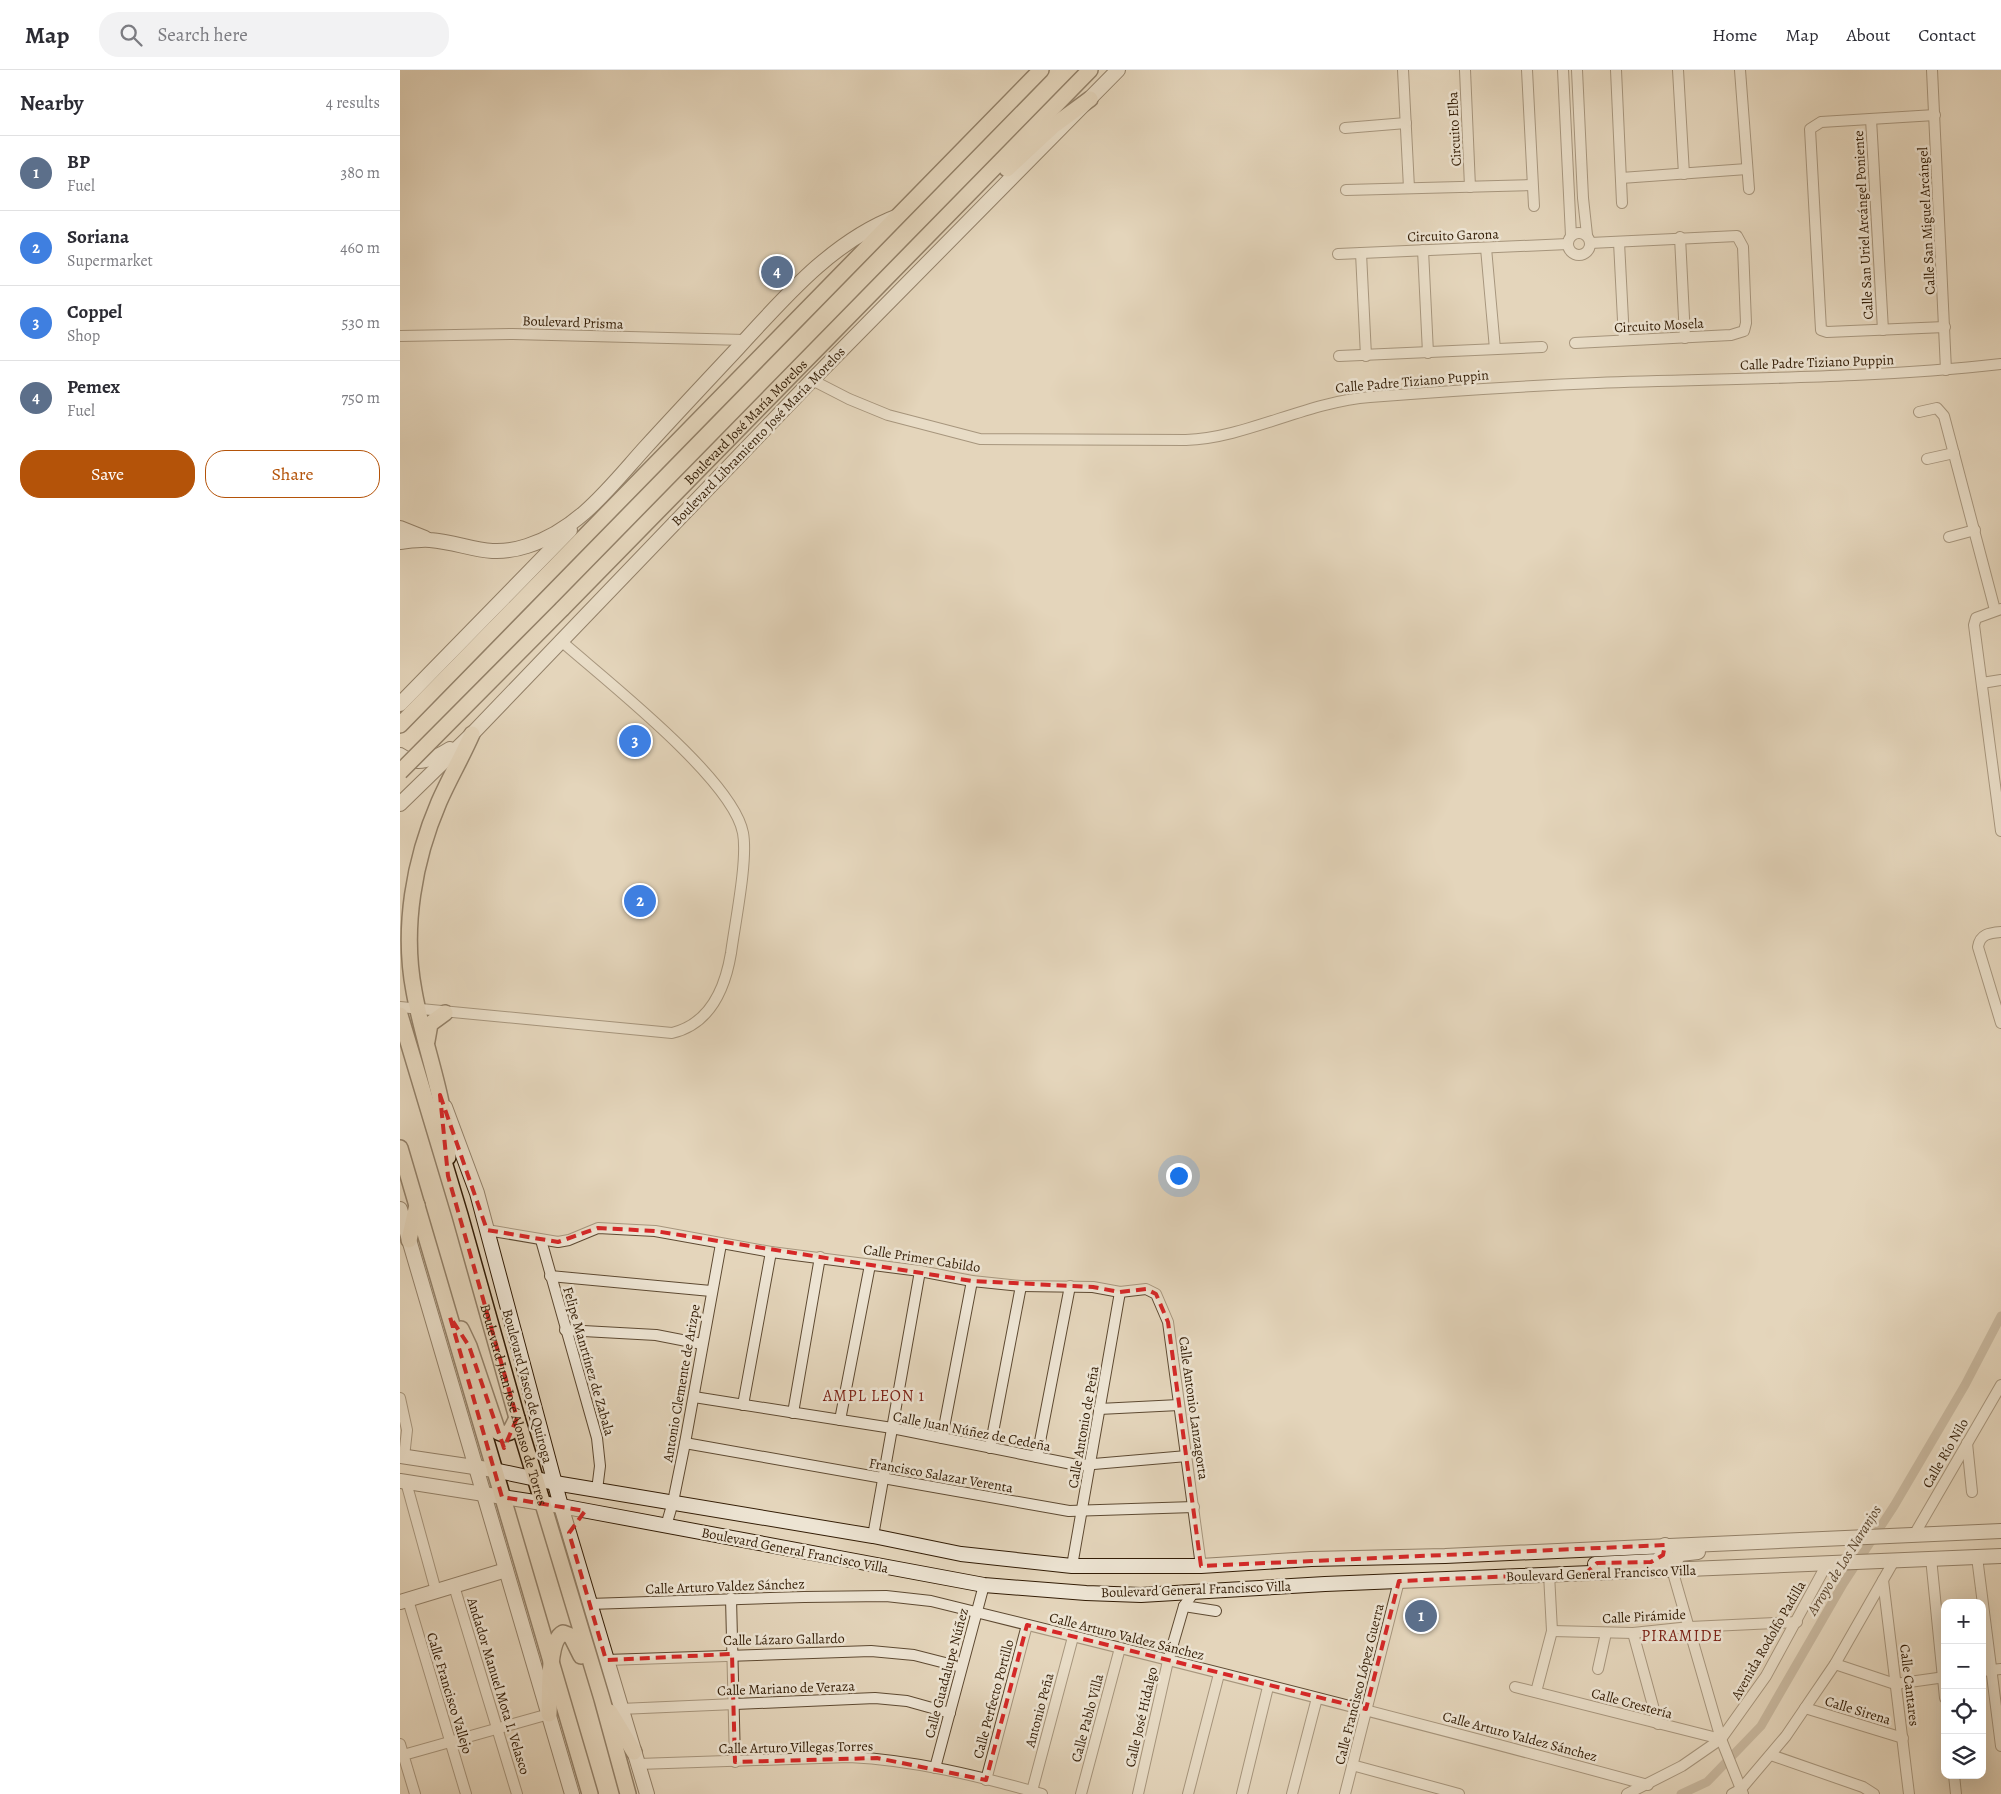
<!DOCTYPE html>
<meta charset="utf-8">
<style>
:root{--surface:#fff;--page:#f2f2f3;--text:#2b2b33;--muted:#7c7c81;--line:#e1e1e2;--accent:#b45309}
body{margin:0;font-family:Alegreya,serif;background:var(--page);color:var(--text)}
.controls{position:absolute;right:15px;bottom:15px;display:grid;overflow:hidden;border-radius:10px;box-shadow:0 5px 20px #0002}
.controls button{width:45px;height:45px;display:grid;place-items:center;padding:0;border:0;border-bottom:1px solid var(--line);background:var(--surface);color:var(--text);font:25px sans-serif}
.you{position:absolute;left:778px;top:1105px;width:18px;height:18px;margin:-12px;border:4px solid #fff;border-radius:50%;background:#1a73e8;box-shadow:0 0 0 8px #1a73e833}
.badge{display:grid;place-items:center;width:32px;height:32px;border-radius:50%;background:var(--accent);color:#fff;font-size:16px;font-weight:700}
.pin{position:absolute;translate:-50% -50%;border:2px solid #fff;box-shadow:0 1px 5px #0006}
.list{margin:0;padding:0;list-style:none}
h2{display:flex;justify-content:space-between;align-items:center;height:65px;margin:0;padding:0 20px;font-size:21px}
h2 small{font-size:16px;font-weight:400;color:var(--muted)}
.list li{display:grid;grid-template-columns:32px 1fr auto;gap:15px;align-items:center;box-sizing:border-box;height:75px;padding:0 20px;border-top:1px solid var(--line)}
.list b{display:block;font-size:19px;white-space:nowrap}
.list p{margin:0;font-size:16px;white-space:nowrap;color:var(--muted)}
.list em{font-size:16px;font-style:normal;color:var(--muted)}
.actions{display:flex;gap:10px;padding:15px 20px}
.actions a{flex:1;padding:11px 0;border:1px solid var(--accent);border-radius:20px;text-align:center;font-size:18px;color:var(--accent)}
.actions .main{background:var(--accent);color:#fff}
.icon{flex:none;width:28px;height:28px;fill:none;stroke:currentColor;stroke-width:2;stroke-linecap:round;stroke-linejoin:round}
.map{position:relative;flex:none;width:1601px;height:1724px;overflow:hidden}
header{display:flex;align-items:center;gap:30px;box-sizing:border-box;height:70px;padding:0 25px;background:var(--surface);border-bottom:1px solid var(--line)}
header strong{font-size:24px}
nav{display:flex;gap:28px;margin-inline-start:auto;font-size:18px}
.search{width:350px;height:45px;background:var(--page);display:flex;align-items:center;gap:12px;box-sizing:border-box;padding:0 18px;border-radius:20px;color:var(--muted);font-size:19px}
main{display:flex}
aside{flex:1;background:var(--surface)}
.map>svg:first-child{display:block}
</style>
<header>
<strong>Map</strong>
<div class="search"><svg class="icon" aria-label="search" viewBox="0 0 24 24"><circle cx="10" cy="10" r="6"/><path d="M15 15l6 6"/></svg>Search here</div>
<nav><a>Home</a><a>Map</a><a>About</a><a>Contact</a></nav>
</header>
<main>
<aside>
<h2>Nearby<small>4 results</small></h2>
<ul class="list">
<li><span class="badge" style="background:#5c6f8a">1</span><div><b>BP</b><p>Fuel</p></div><em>380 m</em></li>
<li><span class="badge" style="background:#3f7fe0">2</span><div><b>Soriana</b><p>Supermarket</p></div><em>460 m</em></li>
<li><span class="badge" style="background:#3f7fe0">3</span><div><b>Coppel</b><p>Shop</p></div><em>530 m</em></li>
<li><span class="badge" style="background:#5c6f8a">4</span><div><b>Pemex</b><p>Fuel</p></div><em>750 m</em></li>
</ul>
<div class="actions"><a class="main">Save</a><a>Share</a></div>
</aside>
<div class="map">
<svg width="1601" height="1724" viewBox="0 0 1601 1724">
<rect width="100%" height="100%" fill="#e4d5bb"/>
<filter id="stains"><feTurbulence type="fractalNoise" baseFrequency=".004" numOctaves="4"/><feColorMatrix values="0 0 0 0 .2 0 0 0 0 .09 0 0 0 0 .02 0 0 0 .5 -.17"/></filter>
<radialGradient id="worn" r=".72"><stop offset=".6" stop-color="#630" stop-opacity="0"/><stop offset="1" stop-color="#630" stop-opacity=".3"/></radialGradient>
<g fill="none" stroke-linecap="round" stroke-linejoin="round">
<polyline stroke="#a7967d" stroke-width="9" points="1281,1724 1307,1712 1361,1656 1443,1514 1494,1436 1565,1315 1601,1246"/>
<g stroke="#5e4a32" stroke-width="12">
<g id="street">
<polyline points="1003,0 1009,118"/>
<polyline points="1065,0 1070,117"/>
<polyline points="1127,0 1134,136"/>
<polyline points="1163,0 1171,166"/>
<polyline points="1177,0 1183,128 1187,165"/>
<polyline points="1216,0 1222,133"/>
<polyline points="1278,0 1284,104"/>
<polyline points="1340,0 1349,119"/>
<polyline points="1532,0 1546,300"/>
<polyline points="1535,45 1421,52 1410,59 1421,260 1427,262 1545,257"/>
<polyline points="1471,49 1483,260"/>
<polyline points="945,58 1006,53"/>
<polyline points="1221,108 1347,99"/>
<polyline points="946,120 1132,115"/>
<circle cx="1179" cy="174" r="11"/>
<polyline points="1280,167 1285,268"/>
<polyline points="1219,172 1224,270"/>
<polyline points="1086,178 1095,279"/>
<polyline points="1023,180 1028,283"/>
<polyline points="961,183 966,286"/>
<polyline points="938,184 1168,174"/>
<polyline points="0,266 113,264 345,270"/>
<polyline points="1175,273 1331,265 1344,261 1346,253 1343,177 1337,166 1190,173"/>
<polyline points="939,286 1142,277"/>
<path d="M 412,310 L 449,329 L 488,345 L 580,369 L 786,370 C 846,368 906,332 970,327 C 1046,321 1121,316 1197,313 C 1332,308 1467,309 1601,294"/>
<polyline points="1519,342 1537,338 1544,346 1595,540"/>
<polyline points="1527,389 1554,383"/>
<polyline points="1549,467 1575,460"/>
<polyline points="1601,539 1576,548 1574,555 1601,761"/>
<polyline points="1582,613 1601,610"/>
<path d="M 1601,862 C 1589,863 1580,864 1578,877 L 1601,953"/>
<path d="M 0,937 L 272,963 C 310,954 325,919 331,883 C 335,853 348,790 343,763 C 333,709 204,609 160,570"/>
<polyline points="87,1160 158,1172 169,1170 198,1158 255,1161 371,1182 520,1201 572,1211 621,1216 693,1217 720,1222 746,1219 756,1224 768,1252 801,1496"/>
<polyline points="141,1170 197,1368 200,1396 197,1420"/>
<polyline points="150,1206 311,1221"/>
<polyline points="165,1260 256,1265 302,1274"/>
<polyline points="294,1327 492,1358 672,1394 682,1395 787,1386"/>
<polyline points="0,1328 7,1360 4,1387"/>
<polyline points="343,1335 371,1182"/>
<polyline points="699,1339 779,1335"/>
<polyline points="393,1343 420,1187"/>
<polyline points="440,1350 470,1195"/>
<polyline points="542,1368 572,1211"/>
<polyline points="285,1373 669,1441 794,1437"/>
<polyline points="1567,1373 1572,1422"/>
<polyline points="590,1378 621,1216"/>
<polyline points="637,1387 670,1216"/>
<polyline points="6,1412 36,1521"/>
<polyline points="266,1456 273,1432 285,1373 321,1174"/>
<polyline points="1514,1465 1601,1315"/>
<polyline points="473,1466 520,1201"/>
<polyline points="1265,1475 1321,1669 1343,1724"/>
<polyline points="1577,1487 1601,1676"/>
<polyline points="1531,1488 1545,1628"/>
<polyline points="672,1496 720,1222"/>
<polyline points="1483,1510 1509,1724"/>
<polyline points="54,1516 117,1724"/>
<polyline points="331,1528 335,1692"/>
<polyline points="8,1530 66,1724"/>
<path d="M 189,1534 L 404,1527 L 486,1526 L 531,1531 C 771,1590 1010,1650 1248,1715"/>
<polyline points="784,1536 816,1541"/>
<polyline points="1152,1561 1233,1563 1290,1557 1397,1552"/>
<polyline points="1233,1563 1258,1654"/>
<polyline points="206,1590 471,1581 514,1585 561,1597"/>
<polyline points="1435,1594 1495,1614 1545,1607"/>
<polyline points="1198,1599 1206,1563"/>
<polyline points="1582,1601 1601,1599"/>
<polyline points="1115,1617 1321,1669"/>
<polyline points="1136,1622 1152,1561 1149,1504"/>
<polyline points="1405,1638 1503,1668"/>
<polyline points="220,1639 475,1628 507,1631 550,1643"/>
<polyline points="0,1674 15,1724"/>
<polyline points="1371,1685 1463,1717 1474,1724"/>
<polyline points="0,1686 149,1644"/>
<path d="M 238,1694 L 449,1687 C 514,1690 579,1706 642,1724"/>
<polyline points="952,1695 1059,1724"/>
<polyline points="535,1698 584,1515"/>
<polyline points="1554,1705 1556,1724"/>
<polyline points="586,1710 627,1555"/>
<polyline points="632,1721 673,1567"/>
<polyline points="681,1724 720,1578"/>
<polyline points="738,1724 768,1591 784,1536 794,1522"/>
<polyline points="788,1724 819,1604"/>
<polyline points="842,1724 868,1617"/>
<polyline points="892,1724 917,1628"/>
<polyline points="945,1724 999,1511"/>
<polyline points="1227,1724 1282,1696 1321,1669 1366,1606 1428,1492"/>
<polyline points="1332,1724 1341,1719 1386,1666 1405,1638 1435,1594 1495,1489"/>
</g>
</g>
<g stroke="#321c05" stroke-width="16">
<g id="secondary">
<polyline points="0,458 25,468"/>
<path d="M 0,472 C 9,471 21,469 30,470 C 67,473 87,489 127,476 C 178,460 210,417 244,379 C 275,345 306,312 337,279 C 384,228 432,171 498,146"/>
<polyline points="0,634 170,460"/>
<path d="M 0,685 C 17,697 34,689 50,679"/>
<polyline points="0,734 72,664 412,310 718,0"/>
<polyline points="45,1037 77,1123 161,1436 247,1724"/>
<polyline points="0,1139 172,1724"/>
<polyline points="0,1386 94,1400 155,1413 473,1466 561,1484 672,1496 801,1496 911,1489 1045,1486 1601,1461"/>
<polyline points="0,1411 161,1436 584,1515 686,1523 741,1525 925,1514 1601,1486"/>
<polyline points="1195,1494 1256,1491 1261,1488 1265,1475"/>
<polyline points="1271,1500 1272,1494 1280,1484 1298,1482"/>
<polyline points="0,1532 106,1500"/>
</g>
</g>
<g stroke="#321c05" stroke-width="18">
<g id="primary">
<polyline points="607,99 653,56 690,29"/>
<path id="s1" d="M 162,539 L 690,0"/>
<polyline points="0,655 641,0"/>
<path id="s2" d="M 0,945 L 60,1145 L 117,1348 L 202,1629 L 228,1724"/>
<polyline points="27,971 30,954 45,943"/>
<polyline points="0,1078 190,1724"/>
<path d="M 48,1087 C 46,1027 24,978 14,921 C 2,858 14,790 39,732 C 49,709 62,687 72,664"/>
<polyline points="9,1170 17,1135"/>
<polyline points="61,1259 69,1276 98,1362 103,1364 110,1362 117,1348"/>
<polyline points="210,1642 234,1682"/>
<path d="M 149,1644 C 150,1626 147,1571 163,1563 L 171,1566 L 181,1586"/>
</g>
</g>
<use href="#street" stroke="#ede4d3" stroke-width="10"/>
<use href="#secondary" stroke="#ede4d3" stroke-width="14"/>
<use href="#primary" stroke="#e4d5bb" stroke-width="15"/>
<g stroke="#321c05" stroke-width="18" stroke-linecap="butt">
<polyline id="primary-bridge" points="0,702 162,539"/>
</g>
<use href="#primary-bridge" stroke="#e4d5bb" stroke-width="15"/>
</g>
<path d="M0 0H1601V1724H0ZM 40,1025 L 87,1160 L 158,1172 L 198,1158 L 255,1161 L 572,1211 L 693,1217 L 720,1222 L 746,1219 L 756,1224 L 768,1252 L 801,1496 L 1265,1475 L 1263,1485 L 1251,1492 L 1197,1493 L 1186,1503 L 999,1511 L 966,1639 L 627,1555 L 586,1710 L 477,1688 L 335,1692 L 332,1584 L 206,1590 L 169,1463 L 185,1441 L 102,1427 L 50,1247 L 69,1276 L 104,1378 L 117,1348 L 48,1106 Z" fill="#e4d5bb" fill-opacity=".55" fill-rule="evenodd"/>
<path fill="none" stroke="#d62828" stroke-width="4" stroke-dasharray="10 6" stroke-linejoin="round" d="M 40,1025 L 87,1160 L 158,1172 L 198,1158 L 255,1161 L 572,1211 L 693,1217 L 720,1222 L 746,1219 L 756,1224 L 768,1252 L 801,1496 L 1265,1475 L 1263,1485 L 1251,1492 L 1197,1493 L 1186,1503 L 999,1511 L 966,1639 L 627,1555 L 586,1710 L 477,1688 L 335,1692 L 332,1584 L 206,1590 L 169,1463 L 185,1441 L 102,1427 L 50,1247 L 69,1276 L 104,1378 L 117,1348 L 48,1106 Z"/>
<g text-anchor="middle" stroke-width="5" stroke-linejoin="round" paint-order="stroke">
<g font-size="14" fill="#321c05" stroke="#ede4d3">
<text transform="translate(1054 59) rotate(-93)" y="5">Circuito Elba</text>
<text transform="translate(1526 151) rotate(-93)" y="5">Calle San Miguel Arcángel</text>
<text transform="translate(1463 155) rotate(-93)" y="5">Calle San Uriel Arcángel Poniente</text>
<text transform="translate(1053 165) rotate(-2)" y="5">Circuito Garona</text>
<text transform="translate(173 252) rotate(2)" y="5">Boulevard Prisma</text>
<text transform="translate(1259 255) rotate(-3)" y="5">Circuito Mosela</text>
<text transform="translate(1417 292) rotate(-2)" y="5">Calle Padre Tiziano Puppin</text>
<text transform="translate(1012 311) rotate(-5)" y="5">Calle Padre Tiziano Puppin</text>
<text dy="5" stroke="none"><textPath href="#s1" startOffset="262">Boulevard José María Morelos</textPath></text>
<text transform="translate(358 366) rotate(-46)" y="5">Boulevard Libramiento José María Morelos</text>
<text transform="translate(522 1188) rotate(9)" y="5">Calle Primer Cabildo</text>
<text transform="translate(189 1291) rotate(74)" y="5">Felipe Manrtínez de Zabala</text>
<text transform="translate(281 1313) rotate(-80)" y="5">Antonio Clemente de Arizpe</text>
<text transform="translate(128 1316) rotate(75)" y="5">Boulevard Vasco de Quiroga</text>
<text dy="5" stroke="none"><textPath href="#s2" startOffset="406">Boulevard Juan José Alonso de Torres</textPath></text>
<text transform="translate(794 1338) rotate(82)" y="5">Calle Antonio Lanzagorta</text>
<text transform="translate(683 1357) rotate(-80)" y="5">Calle Antonio de Peña</text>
<text transform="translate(572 1361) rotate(11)" y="5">Calle Juan Núñez de Cedeña</text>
<text transform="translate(1545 1383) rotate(-60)" y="5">Calle Río Nilo</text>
<text transform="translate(541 1405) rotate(10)" y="5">Francisco Salazar Verenta</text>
<text transform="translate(395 1480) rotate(11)" y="5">Boulevard General Francisco Villa</text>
<text transform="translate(1201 1503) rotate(-2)" y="5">Boulevard General Francisco Villa</text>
<text transform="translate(325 1516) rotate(-2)" y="5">Calle Arturo Valdez Sánchez</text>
<text transform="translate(796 1519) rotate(-2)" y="5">Boulevard General Francisco Villa</text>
<text transform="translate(1244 1546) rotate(-3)" y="5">Calle Pirámide</text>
<text transform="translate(727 1566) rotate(14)" y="5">Calle Arturo Valdez Sánchez</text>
<text transform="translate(384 1569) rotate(-1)" y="5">Calle Lázaro Gallardo</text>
<text transform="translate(1368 1570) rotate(-60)" y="5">Avenida Rodolfo Padilla</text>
<text transform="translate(546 1603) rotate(-75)" y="5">Calle Guadalupe Núñez</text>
<text transform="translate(959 1614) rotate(-76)" y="5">Calle Francisco López Guerra</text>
<text transform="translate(1510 1615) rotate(83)" y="5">Calle Cantares</text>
<text transform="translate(99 1616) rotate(73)" y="5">Andador Manuel Mota I. Velasco</text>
<text transform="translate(386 1618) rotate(-2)" y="5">Calle Mariano de Veraza</text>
<text transform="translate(50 1623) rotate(73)" y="5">Calle Francisco Vallejo</text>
<text transform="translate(593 1629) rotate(-75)" y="5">Calle Perfecto Portillo</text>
<text transform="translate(1232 1633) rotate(15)" y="5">Calle Crestería</text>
<text transform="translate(639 1640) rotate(-75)" y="5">Antonio Peña</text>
<text transform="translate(1458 1640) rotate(17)" y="5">Calle Sirena</text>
<text transform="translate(741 1647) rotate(-77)" y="5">Calle José Hidalgo</text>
<text transform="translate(687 1648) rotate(-75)" y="5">Calle Pablo Villa</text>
<text transform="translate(1120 1666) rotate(15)" y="5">Calle Arturo Valdez Sánchez</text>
<text transform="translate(396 1677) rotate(-1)" y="5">Calle Arturo Villegas Torres</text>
</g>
<g font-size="15" font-style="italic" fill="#5b472f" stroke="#ede4d3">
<text transform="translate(1444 1490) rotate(-58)" y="5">Arroyo de Los Naranjos</text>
</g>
<g font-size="16" letter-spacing="1" fill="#7a1f14" stroke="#ede4d3">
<text x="474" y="1331">AMPL LEON 1</text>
<text x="1282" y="1571">PIRAMIDE</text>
</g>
</g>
<rect width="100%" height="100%" filter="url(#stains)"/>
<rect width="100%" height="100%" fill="url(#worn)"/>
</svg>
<div class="controls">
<button>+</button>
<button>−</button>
<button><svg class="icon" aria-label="locate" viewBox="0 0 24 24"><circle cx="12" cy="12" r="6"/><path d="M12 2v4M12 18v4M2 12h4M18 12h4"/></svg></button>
<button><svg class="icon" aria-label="layers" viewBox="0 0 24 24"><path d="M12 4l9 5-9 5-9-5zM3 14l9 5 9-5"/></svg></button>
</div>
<div class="you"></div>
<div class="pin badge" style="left:1021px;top:1546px;background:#5c6f8a">1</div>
<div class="pin badge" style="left:240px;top:831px;background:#3f7fe0">2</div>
<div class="pin badge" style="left:235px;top:671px;background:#3f7fe0">3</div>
<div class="pin badge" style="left:377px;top:202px;background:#5c6f8a">4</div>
</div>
</main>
